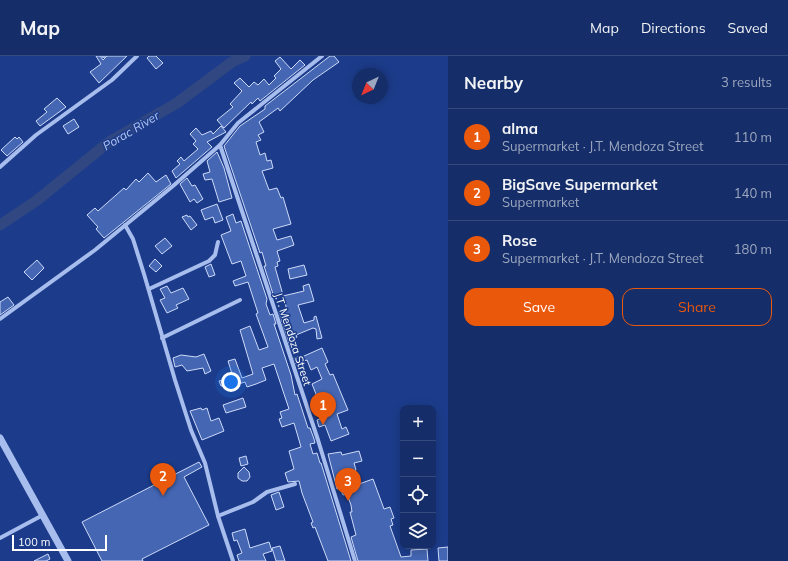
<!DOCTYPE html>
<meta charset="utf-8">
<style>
:root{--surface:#152d68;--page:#1e356e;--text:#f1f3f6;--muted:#9da8c0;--line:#34497c;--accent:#ea580c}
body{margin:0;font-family:Mulish,sans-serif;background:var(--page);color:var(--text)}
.controls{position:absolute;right:12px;bottom:12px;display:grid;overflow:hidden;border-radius:8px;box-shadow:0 2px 10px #0003}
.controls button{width:36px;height:36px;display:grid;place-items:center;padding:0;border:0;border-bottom:1px solid var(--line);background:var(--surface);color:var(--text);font:20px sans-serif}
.compass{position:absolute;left:352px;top:12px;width:36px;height:36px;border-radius:50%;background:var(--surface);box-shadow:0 2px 10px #0003;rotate:223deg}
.scale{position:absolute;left:12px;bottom:10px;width:95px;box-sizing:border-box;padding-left:4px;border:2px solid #fff;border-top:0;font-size:11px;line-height:14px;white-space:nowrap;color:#fff;-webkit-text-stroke:3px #1c3c8b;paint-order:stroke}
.you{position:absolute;left:231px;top:326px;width:14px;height:14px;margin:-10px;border:3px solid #fff;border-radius:50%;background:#1a73e8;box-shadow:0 0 0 6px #1a73e833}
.badge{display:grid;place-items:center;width:26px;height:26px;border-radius:50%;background:var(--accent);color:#fff;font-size:13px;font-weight:700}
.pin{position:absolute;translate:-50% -33px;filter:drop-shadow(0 1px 2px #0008)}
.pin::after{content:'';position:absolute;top:21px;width:14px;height:12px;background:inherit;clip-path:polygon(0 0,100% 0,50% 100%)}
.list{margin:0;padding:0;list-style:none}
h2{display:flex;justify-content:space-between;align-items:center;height:52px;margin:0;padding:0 16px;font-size:17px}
h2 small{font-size:13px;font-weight:400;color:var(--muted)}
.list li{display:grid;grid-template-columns:26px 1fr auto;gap:12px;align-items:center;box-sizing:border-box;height:56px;padding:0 16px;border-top:1px solid var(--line)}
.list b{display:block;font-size:15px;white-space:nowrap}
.list p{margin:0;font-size:13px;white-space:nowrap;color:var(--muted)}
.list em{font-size:13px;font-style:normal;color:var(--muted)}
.actions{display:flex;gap:8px;padding:12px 16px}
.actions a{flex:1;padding:9px 0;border:1px solid var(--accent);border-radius:12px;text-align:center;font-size:14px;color:var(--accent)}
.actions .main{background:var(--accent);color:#fff}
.icon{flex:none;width:22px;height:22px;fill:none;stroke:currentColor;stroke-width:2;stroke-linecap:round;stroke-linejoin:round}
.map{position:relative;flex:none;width:448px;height:505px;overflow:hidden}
header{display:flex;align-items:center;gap:24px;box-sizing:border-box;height:56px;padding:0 20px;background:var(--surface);border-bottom:1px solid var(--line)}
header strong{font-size:19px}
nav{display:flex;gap:22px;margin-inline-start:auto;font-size:14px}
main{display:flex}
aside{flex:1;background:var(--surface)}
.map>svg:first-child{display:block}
</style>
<header>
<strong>Map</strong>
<nav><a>Map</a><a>Directions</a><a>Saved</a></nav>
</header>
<main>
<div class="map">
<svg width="448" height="505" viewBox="0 0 448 505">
<rect width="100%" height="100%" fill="#1c3c8b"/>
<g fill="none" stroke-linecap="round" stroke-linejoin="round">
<polyline stroke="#304782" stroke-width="11" points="0,169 36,145 109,86 177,47 232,6 245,0"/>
</g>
<g fill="#4466b3" stroke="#cddaf9">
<polygon points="96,0 100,0 103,4 107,0 127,0 99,27 90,16 101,8"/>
<polygon points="149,0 156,0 163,7 156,13 147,2"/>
<polygon points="330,0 334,0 339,6 313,24 280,55 278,52 259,66 264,76 258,79 261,84 256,86 260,99 265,97 267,105 271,104 273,112 262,115 269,134 277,132 281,142 283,141 291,168 273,173 277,184 291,180 294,189 277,195 280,205 277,206 278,210 275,211 283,239 274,241 264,210 266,210 262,196 260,197 224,90 240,70 265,53 265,50"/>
<polygon points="280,1 291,13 300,4 305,9 260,45 258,42 252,48 251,46 224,72 217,64 233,51 230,48 242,35 234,27 240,22 249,31 254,26 258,29 264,23 269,29 276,22 274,20 281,13 275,5"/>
<polygon points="57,42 66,51 40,70 36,65 47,56 44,53"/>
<polygon points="74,63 79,71 68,78 63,70"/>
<polygon points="221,70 226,76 207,86 212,91 176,122 172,115 180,108 177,105 181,101 184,105 198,93 193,88 196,85 190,78 196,72 202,79 211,75 213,78"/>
<polygon points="15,81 17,83 19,81 23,86 7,100 1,94"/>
<polygon points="217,96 224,112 232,142 219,146 212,123 205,124 203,118 210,116 207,105"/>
<polygon points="148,117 156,126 166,119 171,128 104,182 96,173 98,171 87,159 95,152 98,155 124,132 126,134 136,123 139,126"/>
<polygon points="187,122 192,130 195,129 203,143 197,147 194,143 190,146 180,128"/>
<polygon points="217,148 223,164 215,167 213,161 205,164 201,154"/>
<polygon points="233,158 236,167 241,165 267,243 266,248 270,259 273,258 276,268 274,268 291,319 295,339 297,338 308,372 310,372 314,383 315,387 310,388 313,398 317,397 320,407 321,407 351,505 328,505 315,471 313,472 311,467 313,466 302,437 299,425 288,426 285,417 294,413 289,395 301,391 294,367 282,371 279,363 282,362 280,356 289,353 274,308 262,312 266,324 256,328 247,331 245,326 232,330 233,333 228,335 226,329 221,330 219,325 233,321 228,305 235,303 242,322 253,318 240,274 250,270 259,294 268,291 256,258 258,257 248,226 235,230 233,225 246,220 241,205 232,208 221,179 231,175 226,161"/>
<polygon points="187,159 188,161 190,160 197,169 191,174 182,161"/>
<polygon points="165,182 172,190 162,198 155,190"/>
<polygon points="155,203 162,210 156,216 149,210"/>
<polygon points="37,204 44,212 32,224 24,216"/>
<polygon points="211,208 215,219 209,221 205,211"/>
<polygon points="304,209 307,219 290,223 288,213"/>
<polygon points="309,228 314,245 298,249 304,267 314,264 314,261 316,260 322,282 317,283 316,273 313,272 296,279 297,281 293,283 296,291 291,293 279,256 287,254 283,240 304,235 303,230"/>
<polygon points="167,230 171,237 183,232 189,243 176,249 178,252 167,257 160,244 165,242 160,233"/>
<polygon points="8,241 14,249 0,259 0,246"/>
<polygon points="322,292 328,306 325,308 330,319 333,318 348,354 337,358 342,373 346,371 349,378 331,385 325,369 319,371 317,364 327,360 321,347 316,348 315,344 318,343 312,328 322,323 317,311 311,314 307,304 296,308 294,302 301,300 302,301"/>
<polygon points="204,298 211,315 205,318 203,312 187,315 182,309 175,311 173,302 181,299 196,301"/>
<polygon points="243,342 246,351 226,357 223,349"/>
<polygon points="201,352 202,354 207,352 211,365 219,362 224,375 202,384 190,355"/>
<polygon points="359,395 362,405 354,407 356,414 354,415 359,428 373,423 384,453 390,451 394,462 391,463 393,469 390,470 401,501 411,500 411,494 427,493 428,505 358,505 351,481 356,479 350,456 352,456 351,449 347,438 343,439 340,432 337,433 328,398 341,396 342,399"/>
<polygon points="246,400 248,408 241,410 239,402"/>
<polygon points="199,406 202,411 184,421 209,469 142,503 143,505 102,505 82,466"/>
<polygon points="244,411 249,416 250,421 247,425 242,425 238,422 238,417"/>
<polygon points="279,436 284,451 276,454 271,439"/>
<polygon points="245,473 250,492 269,486 272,495 263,498 266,505 239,505 237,499 242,497 237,484 234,485 232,477"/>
<polygon points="280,490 285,505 276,505 272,492"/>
<polygon points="448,491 448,505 439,505 438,492"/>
<polygon points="48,498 50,503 46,505 34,505"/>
</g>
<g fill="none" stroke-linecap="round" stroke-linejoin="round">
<g stroke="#a7bded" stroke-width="4">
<polyline points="103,0 104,0"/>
<polyline points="220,89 318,384 355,505"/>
<polyline points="0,111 36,79 112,24 137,0"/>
<polyline points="125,169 133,183 144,218 175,324 191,374 205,407 218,460 233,505"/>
<polyline points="149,233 209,205 215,199 218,186"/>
<polyline points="0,263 95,194 173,130 220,89 238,67 322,0"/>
<polyline points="162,282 240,244"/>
<polyline points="218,460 253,446 267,436 295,428"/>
<polyline points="0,482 43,459"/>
</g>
<polyline stroke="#a7bded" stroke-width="7" points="0,382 68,505"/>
</g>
<g text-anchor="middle" stroke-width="3" stroke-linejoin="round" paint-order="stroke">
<g font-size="11" fill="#fff" stroke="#1c3c8b">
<text transform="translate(293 283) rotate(72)" y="4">J.T. Mendoza Street</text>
</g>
<g font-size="12" font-style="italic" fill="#b3c7f4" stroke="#1c3c8b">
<text transform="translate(131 75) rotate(-31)" y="4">Porac River</text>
</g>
</g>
</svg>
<div class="controls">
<button>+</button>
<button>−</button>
<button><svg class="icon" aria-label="locate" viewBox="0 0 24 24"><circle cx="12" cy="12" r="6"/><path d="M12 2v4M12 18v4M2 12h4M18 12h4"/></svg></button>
<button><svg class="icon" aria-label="layers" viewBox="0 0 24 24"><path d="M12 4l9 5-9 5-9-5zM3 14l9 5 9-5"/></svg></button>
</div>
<svg class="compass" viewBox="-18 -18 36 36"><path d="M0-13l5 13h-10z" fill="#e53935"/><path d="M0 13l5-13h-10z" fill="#9da8c0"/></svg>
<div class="scale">100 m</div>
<div class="you"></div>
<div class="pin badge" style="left:323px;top:369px">1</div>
<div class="pin badge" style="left:163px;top:440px">2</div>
<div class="pin badge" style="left:348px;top:445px">3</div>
</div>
<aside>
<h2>Nearby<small>3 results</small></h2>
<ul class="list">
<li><span class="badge">1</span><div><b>alma</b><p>Supermarket · J.T. Mendoza Street</p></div><em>110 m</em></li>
<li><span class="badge">2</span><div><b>BigSave Supermarket</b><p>Supermarket</p></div><em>140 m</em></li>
<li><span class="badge">3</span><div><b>Rose</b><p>Supermarket · J.T. Mendoza Street</p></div><em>180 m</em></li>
</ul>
<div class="actions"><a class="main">Save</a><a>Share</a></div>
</aside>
</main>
